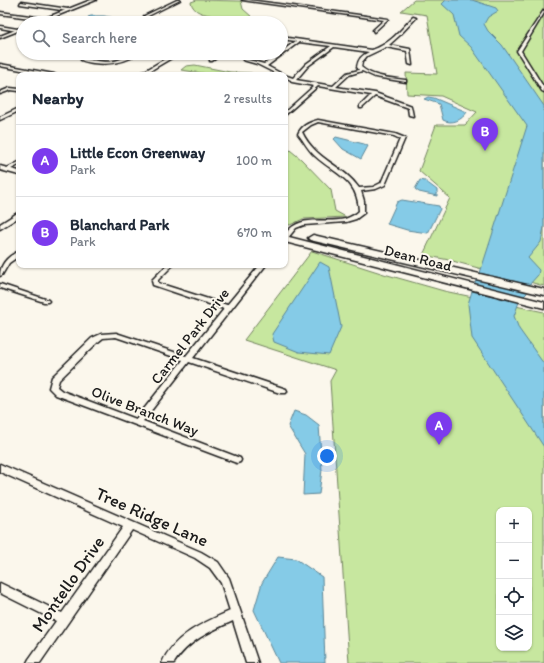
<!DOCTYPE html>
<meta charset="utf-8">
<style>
:root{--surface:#fff;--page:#f6f6f7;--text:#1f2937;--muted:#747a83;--line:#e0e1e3;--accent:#7c3aed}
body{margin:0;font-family:Itim,sans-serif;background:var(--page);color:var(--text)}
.controls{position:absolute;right:12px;bottom:12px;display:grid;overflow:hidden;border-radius:8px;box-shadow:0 1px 3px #0004}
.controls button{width:36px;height:36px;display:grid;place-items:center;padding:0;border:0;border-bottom:1px solid var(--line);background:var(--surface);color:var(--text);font:20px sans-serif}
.you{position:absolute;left:327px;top:456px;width:14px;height:14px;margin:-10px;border:3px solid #fff;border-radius:50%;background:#1a73e8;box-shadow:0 0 0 6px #1a73e833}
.badge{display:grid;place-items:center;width:26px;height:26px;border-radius:50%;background:var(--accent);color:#fff;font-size:13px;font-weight:700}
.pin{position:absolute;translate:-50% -33px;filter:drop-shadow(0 1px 2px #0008)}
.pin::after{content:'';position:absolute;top:21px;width:14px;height:12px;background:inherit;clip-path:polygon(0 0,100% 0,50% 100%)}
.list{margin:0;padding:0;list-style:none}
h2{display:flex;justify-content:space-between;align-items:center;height:52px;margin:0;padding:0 16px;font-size:17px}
h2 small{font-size:13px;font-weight:400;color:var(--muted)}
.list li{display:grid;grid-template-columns:26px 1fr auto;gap:12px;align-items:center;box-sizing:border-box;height:72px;padding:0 16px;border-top:1px solid var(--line)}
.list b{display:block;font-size:15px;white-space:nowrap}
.list p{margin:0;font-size:13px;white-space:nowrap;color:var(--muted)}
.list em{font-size:13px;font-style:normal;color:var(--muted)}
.icon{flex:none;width:22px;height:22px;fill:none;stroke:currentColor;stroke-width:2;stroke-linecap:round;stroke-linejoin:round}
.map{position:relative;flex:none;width:544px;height:663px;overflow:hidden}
.search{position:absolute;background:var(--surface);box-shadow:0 1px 3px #0004;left:16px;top:16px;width:272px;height:44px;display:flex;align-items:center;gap:10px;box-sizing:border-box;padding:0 14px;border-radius:22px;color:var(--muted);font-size:15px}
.panel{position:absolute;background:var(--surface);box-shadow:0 1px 3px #0004;left:16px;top:72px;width:272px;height:196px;border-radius:8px}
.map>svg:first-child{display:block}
</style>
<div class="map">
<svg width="544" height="663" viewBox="0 0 544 663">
<rect width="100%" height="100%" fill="#fbf7ec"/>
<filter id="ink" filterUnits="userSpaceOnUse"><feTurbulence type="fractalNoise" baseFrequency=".025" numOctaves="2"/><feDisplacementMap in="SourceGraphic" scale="8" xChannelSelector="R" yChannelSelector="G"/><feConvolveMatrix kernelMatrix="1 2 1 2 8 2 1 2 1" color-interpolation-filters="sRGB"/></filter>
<g filter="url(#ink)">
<g fill="#c7e79f" stroke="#72825e" fill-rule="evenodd">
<path d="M 197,0 L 241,1 L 243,9 L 252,17 L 248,21 L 236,22 L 212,19 L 214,16 C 205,14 193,13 191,2 Z"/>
<polygon points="414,0 544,0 544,286 449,260 423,255 450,198 419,171 436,125 465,125 477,112 441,96 407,94 406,73 437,74 427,15 401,11"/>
<polygon points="195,65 230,72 251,73 257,75 215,75 181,70 186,66"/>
<polygon points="285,146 301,159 331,190 335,211 346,217 303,219 290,225 285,224"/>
<path d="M 312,251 L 384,274 L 444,291 L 544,312 L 544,663 L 349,663 L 330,381 L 336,370 L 244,340 ZM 499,510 L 529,510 L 529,648 L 499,648 Z"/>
</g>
<g fill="#85cbe7" stroke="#5b8596">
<polygon points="446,0 472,0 496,8 498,11 488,17 484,24 488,31 502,45 544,106 544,227 541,242 528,258 539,270 538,275 529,285 480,273 527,126 471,47 459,36 454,15 442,4"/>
<polygon points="91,16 104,16 121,19 114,23 85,23 89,19 88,17"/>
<path d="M 428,97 L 434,98 L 467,112 C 462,120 452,125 443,120 L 439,104 L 424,99 Z"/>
<polygon points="336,137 364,144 368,146 361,159 343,149 334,139"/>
<polygon points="420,180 425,181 437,190 437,196 419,192 415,189"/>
<polygon points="402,200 439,206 440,209 428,233 407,230 387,224 397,202"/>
<polygon points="320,262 329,267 341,327 329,355 299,352 274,342 272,334"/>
<polygon points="478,276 528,288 527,293 521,299 473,287"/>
<polygon points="472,291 519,302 514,316 519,329 544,364 544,447 472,338 468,304"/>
<polygon points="294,411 306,415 319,425 322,470 319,494 303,495 305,454 288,426"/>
<polygon points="278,557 296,559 322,577 325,663 279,663 254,610 262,583"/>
</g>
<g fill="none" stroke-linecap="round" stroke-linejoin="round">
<g stroke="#1c1c1c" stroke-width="3">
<g id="minor">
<polygon points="177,0 180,0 146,17 144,16"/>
<polygon points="242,0 249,0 388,19 374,32 373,30 384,20"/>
<polygon points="21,2 68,9 69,10 68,11 20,4"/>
<polygon points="544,10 544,13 521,51 544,88 544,92 542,91 517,51"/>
<polygon points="0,12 45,18 47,19 45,20 0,14"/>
<path d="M 413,17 L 416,18 L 399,36 L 389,45 L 410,49 L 412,65 L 409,64 L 407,51 L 386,47 L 367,56 L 362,62 L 361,67 C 372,77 391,78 405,80 L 406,80 L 406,82 L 375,77 L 362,71 L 349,75 L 336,87 L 375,93 L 411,106 L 413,116 L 409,115 L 408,108 L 375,96 L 362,108 L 360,108 L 360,106 L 371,95 L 318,86 L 285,115 L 285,112 L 314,86 L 292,82 L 291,80 L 285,77 L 284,75 L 293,78 L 306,64 L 331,46 L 299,42 L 267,66 L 284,75 L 279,75 L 257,64 L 243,60 L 245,59 L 264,64 L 281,53 L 281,52 L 296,41 L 281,39 L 281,37 L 372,50 C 390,44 400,31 413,17 ZM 334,47 L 369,52 C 362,55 358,59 357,67 L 359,70 L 347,73 L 333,86 L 296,80 L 308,66 Z"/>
<polygon points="0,26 23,30 23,32 0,28"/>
<path d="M 134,53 L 139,53 C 125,63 110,65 93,63 C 89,62 85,62 81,60 L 86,54 L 88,55 L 85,59 C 107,63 114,64 134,53 Z"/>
<polygon points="175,53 180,53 143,75 138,75"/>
<polygon points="220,53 224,53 212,61 210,61 210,59"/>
<polygon points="0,64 54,74 56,75 48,75 0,66"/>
<polygon points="10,88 19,89 19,91 11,90 0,94 0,92"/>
<polygon points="19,108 19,111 0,120 0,117"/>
<path d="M 318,120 L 395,134 L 405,138 L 385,185 L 376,189 L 361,191 L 364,201 L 364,213 L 356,219 L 346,222 L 304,225 L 296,228 L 287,239 L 285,240 L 285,234 C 301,213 323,224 345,219 C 350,217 355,215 359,211 C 358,179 336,175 315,156 C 308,150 304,141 298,134 C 301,126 310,122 318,120 ZM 318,122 L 394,136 L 400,139 L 381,183 L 373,187 L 359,188 C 343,165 315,160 302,132 L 311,125 Z"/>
<polygon points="19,162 19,165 7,171 3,170"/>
<polygon points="19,212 19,217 0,229 0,224"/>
<path d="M 19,251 L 19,256 L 9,263 L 2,275 L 0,276 C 0,264 8,256 19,251 Z"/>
<path d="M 167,265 L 173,265 L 158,280 L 158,283 L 227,305 L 260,265 L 266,265 L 193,358 L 286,389 L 287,391 L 286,393 L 280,393 L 189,362 L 143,421 L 240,458 L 241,460 L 240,462 L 237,463 L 234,462 L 56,395 L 49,388 L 52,377 L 92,338 L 101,334 L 116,333 L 186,356 L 224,309 L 153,285 L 152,280 ZM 116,337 L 183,360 L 136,419 L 62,391 L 57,387 L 59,380 L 98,342 L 103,338 Z"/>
<polygon points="0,284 48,300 49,301 48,302 44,302 0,288"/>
<path d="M 0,464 L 201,552 L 218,562 L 229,578 L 258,663 L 246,663 L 233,621 C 210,631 188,641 174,663 L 162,663 C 174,635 203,623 230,611 L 221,583 L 210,568 L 195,558 L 132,530 L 40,663 L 27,663 L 29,659 L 56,621 L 0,593 L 0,583 L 62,613 L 123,527 L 0,472 Z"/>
</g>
</g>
<g stroke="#1c1c1c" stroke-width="3">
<g id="tertiary">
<polygon points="91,0 96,0 39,23 33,23"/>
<polygon points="23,27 23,29 0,38 0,36"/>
</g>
</g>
<g stroke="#1c1c1c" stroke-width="3">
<g id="secondary">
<polygon points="0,166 19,171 19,175 0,170"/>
<polygon points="313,235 544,289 544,295 310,240 308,238"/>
<polygon points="285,236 544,302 544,308 285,242"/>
</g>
</g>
<use href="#minor" fill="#fbf7ec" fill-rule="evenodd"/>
<use href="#tertiary" fill="#fbf7ec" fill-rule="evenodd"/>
<use href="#secondary" fill="#fbf7ec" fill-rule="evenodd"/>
</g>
</g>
<g text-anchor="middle" stroke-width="4" stroke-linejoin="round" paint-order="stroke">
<g font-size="15" fill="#1c1c1c" stroke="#fbf7ec">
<text transform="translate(418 258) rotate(14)" y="5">Dean Road</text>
<text transform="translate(190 336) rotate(-52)" y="5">Carmel Park Drive</text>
<text transform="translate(145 411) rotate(21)" y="5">Olive Branch Way</text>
</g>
<g font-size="18" fill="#1c1c1c" stroke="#fbf7ec">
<text transform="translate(152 517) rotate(24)" y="6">Tree Ridge Lane</text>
<text transform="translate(68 584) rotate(-55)" y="6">Montello Drive</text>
</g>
</g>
</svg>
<div class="controls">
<button>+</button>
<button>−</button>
<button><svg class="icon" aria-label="locate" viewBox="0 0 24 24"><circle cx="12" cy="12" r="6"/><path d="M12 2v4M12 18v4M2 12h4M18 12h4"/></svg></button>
<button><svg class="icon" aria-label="layers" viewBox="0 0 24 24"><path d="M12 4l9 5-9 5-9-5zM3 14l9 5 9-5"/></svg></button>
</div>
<div class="you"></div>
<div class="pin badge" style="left:439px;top:445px">A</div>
<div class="pin badge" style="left:485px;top:151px">B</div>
<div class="search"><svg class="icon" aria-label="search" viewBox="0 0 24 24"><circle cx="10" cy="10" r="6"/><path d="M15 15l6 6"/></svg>Search here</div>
<section class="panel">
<h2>Nearby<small>2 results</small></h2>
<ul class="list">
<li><span class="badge">A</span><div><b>Little Econ Greenway</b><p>Park</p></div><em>100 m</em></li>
<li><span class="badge">B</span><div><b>Blanchard Park</b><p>Park</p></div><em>670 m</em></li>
</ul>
</section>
</div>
